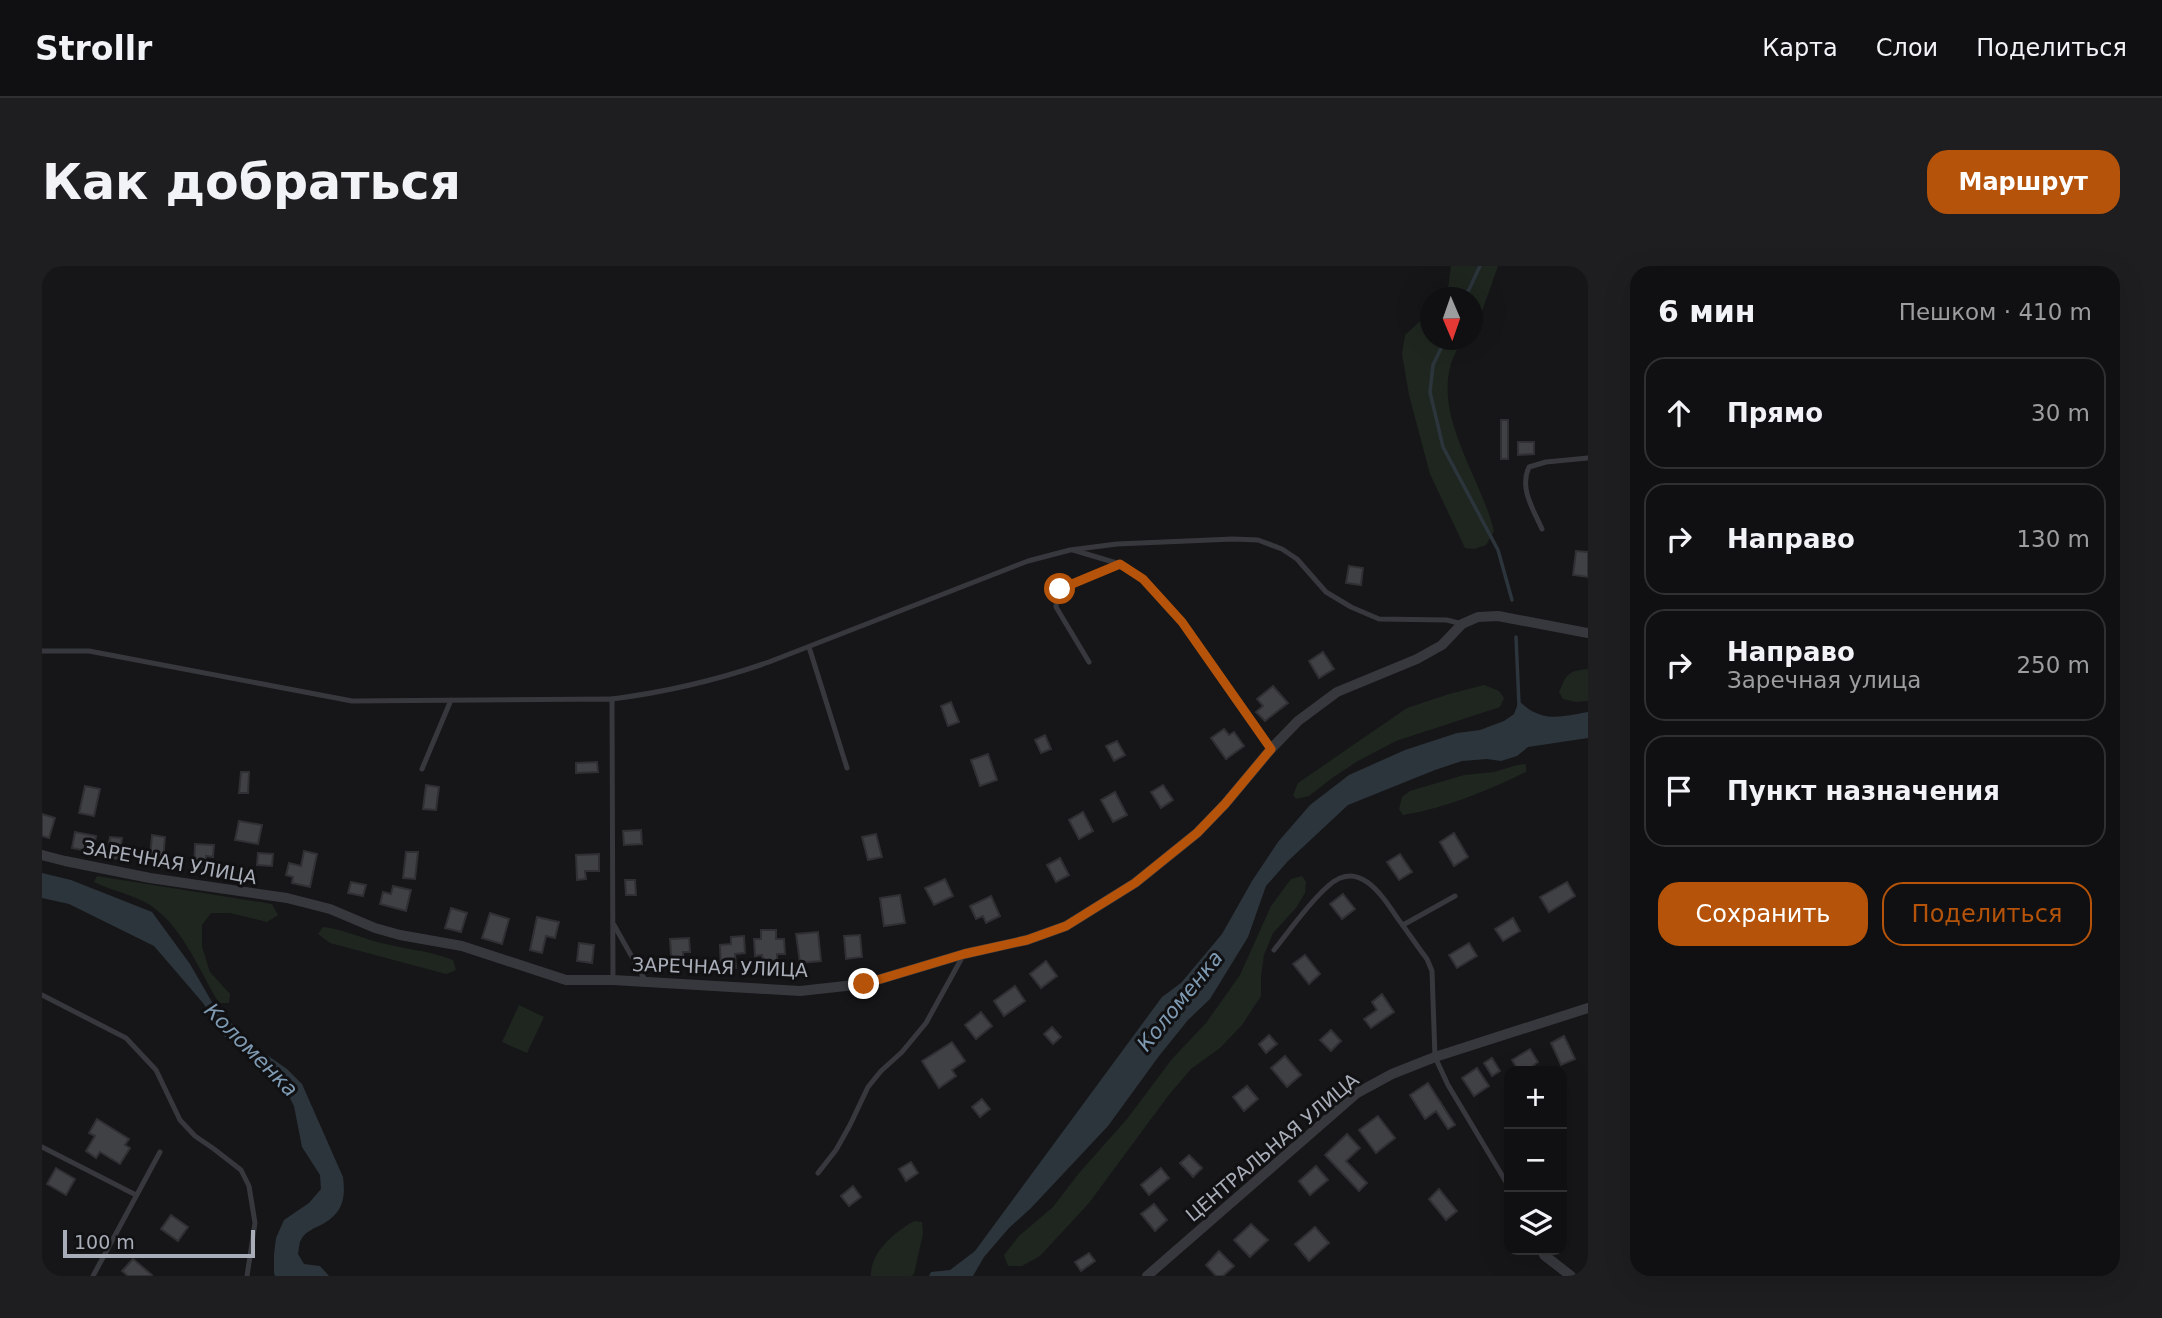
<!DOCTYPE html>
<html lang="ru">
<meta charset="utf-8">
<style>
:root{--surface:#101012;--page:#1e1e20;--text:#f1f3f6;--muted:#9c9d9f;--line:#303032;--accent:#b45309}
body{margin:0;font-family:"DejaVu Sans",sans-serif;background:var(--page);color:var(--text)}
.controls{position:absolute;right:21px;bottom:21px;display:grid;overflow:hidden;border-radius:14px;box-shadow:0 7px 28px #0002}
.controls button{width:63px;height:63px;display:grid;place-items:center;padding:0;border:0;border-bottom:2px solid var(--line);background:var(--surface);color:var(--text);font:35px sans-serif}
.compass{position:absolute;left:1378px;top:21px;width:63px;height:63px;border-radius:50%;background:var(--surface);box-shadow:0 7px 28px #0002;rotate:178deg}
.scale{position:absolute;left:21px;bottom:18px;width:192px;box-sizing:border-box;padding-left:7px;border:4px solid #a8adb8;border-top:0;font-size:19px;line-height:24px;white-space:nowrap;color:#a8adb8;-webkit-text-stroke:5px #111113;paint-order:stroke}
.stop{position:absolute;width:21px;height:21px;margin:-16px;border:5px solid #b45309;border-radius:50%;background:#fff}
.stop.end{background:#b45309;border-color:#fff;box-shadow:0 2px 7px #0008}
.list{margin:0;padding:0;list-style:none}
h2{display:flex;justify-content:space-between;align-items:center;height:91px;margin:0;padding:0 28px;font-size:30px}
h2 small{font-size:23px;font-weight:400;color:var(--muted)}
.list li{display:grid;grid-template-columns:46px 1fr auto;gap:21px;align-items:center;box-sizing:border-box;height:112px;margin:0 14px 14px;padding:0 14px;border:2px solid var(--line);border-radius:21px}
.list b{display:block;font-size:26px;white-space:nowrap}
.list p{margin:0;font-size:23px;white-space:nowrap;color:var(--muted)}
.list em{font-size:23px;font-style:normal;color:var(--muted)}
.actions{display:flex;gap:14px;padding:21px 28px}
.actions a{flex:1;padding:16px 0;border:2px solid var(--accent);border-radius:21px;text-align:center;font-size:24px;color:var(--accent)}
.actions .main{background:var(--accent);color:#fff}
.icon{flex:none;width:38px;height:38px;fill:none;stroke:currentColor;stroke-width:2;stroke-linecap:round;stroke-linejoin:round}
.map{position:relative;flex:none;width:1546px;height:1010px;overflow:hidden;border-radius:21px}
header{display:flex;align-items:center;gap:42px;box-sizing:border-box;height:98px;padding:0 35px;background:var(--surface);border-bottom:2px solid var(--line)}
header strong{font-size:33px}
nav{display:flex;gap:38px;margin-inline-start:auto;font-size:24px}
.intro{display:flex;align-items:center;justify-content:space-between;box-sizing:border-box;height:168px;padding:0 42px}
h1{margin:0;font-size:49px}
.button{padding:18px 32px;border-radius:21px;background:var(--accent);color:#fff;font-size:24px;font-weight:700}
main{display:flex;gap:42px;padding:0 42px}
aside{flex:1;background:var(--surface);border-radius:21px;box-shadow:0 7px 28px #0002}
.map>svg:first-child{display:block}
</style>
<header>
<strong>Strollr</strong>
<nav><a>Карта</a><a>Слои</a><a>Поделиться</a></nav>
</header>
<div class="intro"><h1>Как добраться</h1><a class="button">Маршрут</a></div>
<main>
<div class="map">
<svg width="1546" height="1010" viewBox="0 0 1546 1010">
<rect width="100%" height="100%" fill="#161618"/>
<g fill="#1e261f">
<polygon points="1409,0 1456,0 1439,48 1431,60 1430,32 1401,31 1406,22"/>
<path d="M 1388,46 L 1388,74 L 1421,74 C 1378,134 1437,204 1452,265 L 1444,279 L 1432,283 L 1423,282 L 1388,208 L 1367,129 L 1360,88 L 1363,69 Z"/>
<path d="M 1546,403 L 1546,435 L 1534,436 L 1521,433 L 1517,426 C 1525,407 1526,405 1546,403 Z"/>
<polygon points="1442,419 1457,425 1462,432 1458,441 1354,475 1316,495 1290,512 1267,530 1254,533 1251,529 1256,517 1365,442 1407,428"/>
<path d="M 1484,498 L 1484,506 C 1445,525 1404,542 1361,549 L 1357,543 L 1360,531 L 1368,525 L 1422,509 L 1452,506 L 1475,499 Z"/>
<path d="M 55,610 L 230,638 L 236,649 L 225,656 L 188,647 L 169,647 L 160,659 L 160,681 L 168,706 L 188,728 L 187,737 L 177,737 C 156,703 140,657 103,636 C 87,628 69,624 52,616 Z"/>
<polygon points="1260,610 1264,616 1263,627 1254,642 1231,667 1222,689 1219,710 1219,730 1200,759 1178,782 1149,803 1126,830 1047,937 998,990 980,1000 966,1000 962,989 977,970 1011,941 1037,907 1085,853 1130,793 1164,757 1198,709 1229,640 1249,613"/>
<path d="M 281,661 C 300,663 317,671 335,676 C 361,683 386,684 411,694 L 414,704 L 404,708 L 288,677 L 276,668 Z"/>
<polygon points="477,739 502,751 485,787 460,776"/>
<path d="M 872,955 L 880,956 L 881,968 L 872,1008 L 869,1010 L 829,1010 C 828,986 853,966 872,955 Z"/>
</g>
<g fill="#2c353c">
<path d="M 1477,435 C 1500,457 1517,451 1546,446 L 1546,472 L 1486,481 L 1475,490 L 1459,495 L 1445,493 L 1420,495 L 1393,504 L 1306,539 L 1246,595 L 1224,620 L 1206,671 L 1168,733 L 1146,754 L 1117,790 L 1066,860 L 989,942 L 967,962 L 942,991 L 931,1010 L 887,1010 L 889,1006 L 908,1004 L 933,985 L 1120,731 L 1139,717 L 1180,668 L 1210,615 L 1236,576 L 1268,539 L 1307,509 L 1363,484 L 1415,467 L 1438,464 L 1462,455 L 1472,448 Z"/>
<path d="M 0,607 L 29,614 L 110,646 L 148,698 L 174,743 L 183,750 L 193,761 L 208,788 L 225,789 L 245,803 L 260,818 L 301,911 C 304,934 300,948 279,959 C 272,962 264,966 260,972 C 257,976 257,983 256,988 L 262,998 L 278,1000 L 287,1010 L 233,1010 L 232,1007 L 232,988 L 234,972 L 242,954 L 267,937 L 279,923 L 278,909 L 260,881 L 252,840 L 245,826 L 213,802 L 208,788 L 199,786 L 183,771 L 161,737 L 112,680 L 27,638 L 0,632 Z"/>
</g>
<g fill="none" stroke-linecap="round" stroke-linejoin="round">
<g stroke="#2c353c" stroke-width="3.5">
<polyline points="1423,32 1438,0"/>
<polyline points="1403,74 1391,99 1388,126 1401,181 1456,284 1470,334"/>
<polyline points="1474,371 1477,439"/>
</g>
</g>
<g fill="#404145" stroke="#303034" stroke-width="2">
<rect x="1459" y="154" width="7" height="39"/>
<polygon points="1476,176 1492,176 1492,188 1476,189"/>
<polygon points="1534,285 1546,286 1546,311 1531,309"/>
<polygon points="1307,300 1321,302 1319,319 1304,317"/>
<polygon points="1281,386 1292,403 1277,412 1267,395"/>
<polygon points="1231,420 1246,437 1223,455 1214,446 1221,440 1215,433"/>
<polygon points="909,436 917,456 906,460 899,440"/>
<polygon points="1182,463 1187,469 1192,466 1202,480 1184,493 1169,472"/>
<polygon points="1003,469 1009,483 999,487 993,474"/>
<polygon points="1075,475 1083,489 1072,495 1064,480"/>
<polygon points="946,488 955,514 938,520 929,494"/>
<polygon points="555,496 556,506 534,507 534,497"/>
<polygon points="199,506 207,506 206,527 197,527"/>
<polygon points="384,519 397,521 394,544 381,543"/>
<polygon points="1121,519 1131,534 1119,542 1109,526"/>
<polygon points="43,520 58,523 52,550 37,547"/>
<polygon points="1073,526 1085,549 1071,556 1059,534"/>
<polygon points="1041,546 1051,565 1037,573 1027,554"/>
<polygon points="0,548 13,552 7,572 0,570"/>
<polygon points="197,555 220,559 216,578 193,574"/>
<polygon points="599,564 600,578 582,579 581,565"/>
<polygon points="33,566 54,570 51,586 30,582"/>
<polygon points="1412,567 1426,591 1412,600 1398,576"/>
<polygon points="834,568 840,591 826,594 820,571"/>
<polygon points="110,569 123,571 121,594 108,593"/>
<polygon points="68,571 80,572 77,593 65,591"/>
<polygon points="153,578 172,579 171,591 164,590 164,602 152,601"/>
<polygon points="262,585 275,588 268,621 250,617 251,611 244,609 247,597 259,600"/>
<polygon points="364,586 376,586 373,613 361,612"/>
<polygon points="216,587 231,588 230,600 215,599"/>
<polygon points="557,588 557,605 543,605 544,613 535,614 534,589"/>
<polygon points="1358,588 1370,606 1357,614 1345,596"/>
<polygon points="1018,592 1027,609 1014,616 1005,599"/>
<polygon points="903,613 911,630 892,639 883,622"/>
<polygon points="583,614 593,614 594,629 584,629"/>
<polygon points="309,616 324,619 321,630 306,627"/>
<polygon points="1525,616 1533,630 1507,646 1498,631"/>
<polygon points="351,620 369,624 364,645 338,638 341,626 349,628"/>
<polygon points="1301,628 1313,643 1300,653 1288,638"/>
<polygon points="858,629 863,657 842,660 838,632"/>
<polygon points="949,630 958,650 944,657 941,650 934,653 928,640"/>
<polygon points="409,642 425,647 419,666 403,662"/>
<polygon points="448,647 467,653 460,678 440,672"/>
<polygon points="495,651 517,656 513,672 504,670 500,687 488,684"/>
<polygon points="1471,652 1478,665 1461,675 1453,663"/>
<polygon points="719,664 734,664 734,673 742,673 743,688 735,688 735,696 721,696 720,689 713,690 712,673 719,673"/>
<polygon points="776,666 779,695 758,697 754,668"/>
<polygon points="818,669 820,691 804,693 802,670"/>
<polygon points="702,670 703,687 693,688 694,702 679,703 678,679 689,678 689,671"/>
<polygon points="647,672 648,686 641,686 642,701 630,702 628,673"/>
<polygon points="537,677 552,679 550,697 535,695"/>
<polygon points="1427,677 1435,690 1415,702 1407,689"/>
<polygon points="1263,689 1278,708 1267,718 1251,698"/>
<polygon points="1004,695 1015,710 999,722 988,708"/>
<polygon points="973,720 983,735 962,750 952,735"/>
<polygon points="1340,728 1352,746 1329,762 1322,753 1335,744 1330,736"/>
<polygon points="939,746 950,760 934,773 923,759"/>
<polygon points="1010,761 1019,771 1011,778 1002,768"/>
<polygon points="1289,764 1299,775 1289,785 1278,774"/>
<polygon points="1227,769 1235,778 1224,787 1217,778"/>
<polygon points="1522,770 1533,793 1519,799 1509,777"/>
<polygon points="910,776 923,795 910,804 914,810 897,822 880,795"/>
<polygon points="1488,783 1496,796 1488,802 1490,805 1477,805 1470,794"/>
<polygon points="1243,790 1259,809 1245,821 1229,802"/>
<polygon points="1450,792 1458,805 1450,810 1442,797"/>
<polygon points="1435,802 1447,820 1432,830 1420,812"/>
<polygon points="1386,817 1413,859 1406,863 1394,845 1383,853 1368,829"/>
<polygon points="1205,820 1216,833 1202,845 1191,831"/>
<polygon points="940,833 948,843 938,851 930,841"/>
<polygon points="1336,850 1353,872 1334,887 1317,864"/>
<polygon points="55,853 87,873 83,879 88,882 78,898 58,886 54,892 44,885 53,870 47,867"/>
<polygon points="1305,868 1318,882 1304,895 1325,917 1317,925 1283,889"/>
<polygon points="1147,889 1160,902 1151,911 1138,897"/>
<polygon points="869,896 876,907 864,915 857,903"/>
<polygon points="1274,900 1286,914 1268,929 1257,915"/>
<polygon points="14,902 33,913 24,929 5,918"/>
<polygon points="1119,902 1127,912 1107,929 1099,919"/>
<polygon points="811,920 819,931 807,940 799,930"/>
<polygon points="1397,923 1415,945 1404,954 1387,933"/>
<polygon points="1112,938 1125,954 1113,965 1099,948"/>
<polygon points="129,949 146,961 136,975 119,963"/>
<polygon points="1209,958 1226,974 1208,991 1192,974"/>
<polygon points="1273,961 1287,977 1267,995 1253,978"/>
<polygon points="1177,985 1192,1000 1181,1010 1174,1010 1164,999"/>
<polygon points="1047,987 1053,995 1039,1005 1033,996"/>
<polygon points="91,993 110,1009 109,1010 86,1010 80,1005"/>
</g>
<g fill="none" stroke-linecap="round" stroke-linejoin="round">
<g stroke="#37383d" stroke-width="5">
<path d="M 1500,263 C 1491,243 1477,222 1487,201 L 1504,196 L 1546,192"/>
<polyline points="1031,284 1078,298 1101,313 1140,356 1229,483"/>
<polyline points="767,381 805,502"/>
<polyline points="0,385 47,385 310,435 570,433 571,714"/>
<polyline points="1047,396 1014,341 1015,331 1018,323 1078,298"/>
<path d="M 570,433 C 624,426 676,414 727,396 L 986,295 L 1028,284 L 1075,278 L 1191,273 L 1216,274 L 1240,283 L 1255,293 L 1284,326 L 1309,341 L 1337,353 L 1405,354 L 1420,358"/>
<polyline points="380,503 409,434"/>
<polyline points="572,659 603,714"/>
<polyline points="1361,659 1413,630"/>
<path d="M 1232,684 C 1249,663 1265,639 1285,621 C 1316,591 1340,629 1356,653 C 1366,666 1375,680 1385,693 L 1390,705 L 1393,791 L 1406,819 L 1467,921"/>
<polyline points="0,729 84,772 114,804 138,854 153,870 172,883 199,904 207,920 213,957 205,1010"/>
<polyline points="0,881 94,929"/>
<polyline points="776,907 794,884 808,859 826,821 839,805 860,786 884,757 922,688"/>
<polyline points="51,1010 118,886"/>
</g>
<g stroke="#37383d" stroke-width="10">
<polyline points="0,589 23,595 108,612 245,632 288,643 333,662 358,669 420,680 524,714 571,714 758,725 822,718 922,688 985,674 1024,660 1093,617 1155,567 1183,538 1229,483 1256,455 1295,426 1375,393 1400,379 1420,358 1436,351 1456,350 1546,367"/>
<polyline points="1502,989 1529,1010"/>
<polyline points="1105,1010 1315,827 1350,808 1393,791 1546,742"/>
</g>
</g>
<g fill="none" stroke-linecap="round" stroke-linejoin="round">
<polyline stroke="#b45309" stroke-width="9" points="822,718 922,688 985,674 1024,660 1093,617 1155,567 1183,538 1229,483 1140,356 1101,313 1078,298 1018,323"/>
</g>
<g text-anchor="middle" stroke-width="6" stroke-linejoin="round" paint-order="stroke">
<g font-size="19" fill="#a8adb8" stroke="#111113">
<text transform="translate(128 596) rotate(10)" y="7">ЗАРЕЧНАЯ УЛИЦА</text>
<text transform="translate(678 701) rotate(2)" y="7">ЗАРЕЧНАЯ УЛИЦА</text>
<text transform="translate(1230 881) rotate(-40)" y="7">ЦЕНТРАЛЬНАЯ УЛИЦА</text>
</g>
<g font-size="21" font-style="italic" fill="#7f9bb3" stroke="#111113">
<text transform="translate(1138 735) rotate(-51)" y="7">Коломенка</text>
<text transform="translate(209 784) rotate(45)" y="7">Коломенка</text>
</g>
</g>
</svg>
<div class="controls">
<button>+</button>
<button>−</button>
<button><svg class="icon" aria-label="layers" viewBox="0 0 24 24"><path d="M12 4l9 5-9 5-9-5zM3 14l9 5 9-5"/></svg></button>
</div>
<svg class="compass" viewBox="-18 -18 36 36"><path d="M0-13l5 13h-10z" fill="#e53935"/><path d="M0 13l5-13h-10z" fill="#9c9d9f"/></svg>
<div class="scale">100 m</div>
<div class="stop" style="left:1018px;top:323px"></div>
<div class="stop end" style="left:822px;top:718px"></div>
</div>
<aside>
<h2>6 мин<small>Пешком · 410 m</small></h2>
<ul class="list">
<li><svg class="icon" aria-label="ahead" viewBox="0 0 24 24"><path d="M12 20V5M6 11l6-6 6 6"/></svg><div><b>Прямо</b></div><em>30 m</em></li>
<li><svg class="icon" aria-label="right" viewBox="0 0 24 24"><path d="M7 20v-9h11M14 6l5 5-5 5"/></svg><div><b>Направо</b></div><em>130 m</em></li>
<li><svg class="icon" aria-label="right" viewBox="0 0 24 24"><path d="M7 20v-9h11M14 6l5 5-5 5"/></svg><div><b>Направо</b><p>Заречная улица</p></div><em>250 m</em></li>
<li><svg class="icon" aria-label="arrive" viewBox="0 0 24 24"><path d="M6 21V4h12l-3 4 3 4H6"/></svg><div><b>Пункт назначения</b></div></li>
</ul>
<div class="actions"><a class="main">Сохранить</a><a>Поделиться</a></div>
</aside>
</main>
